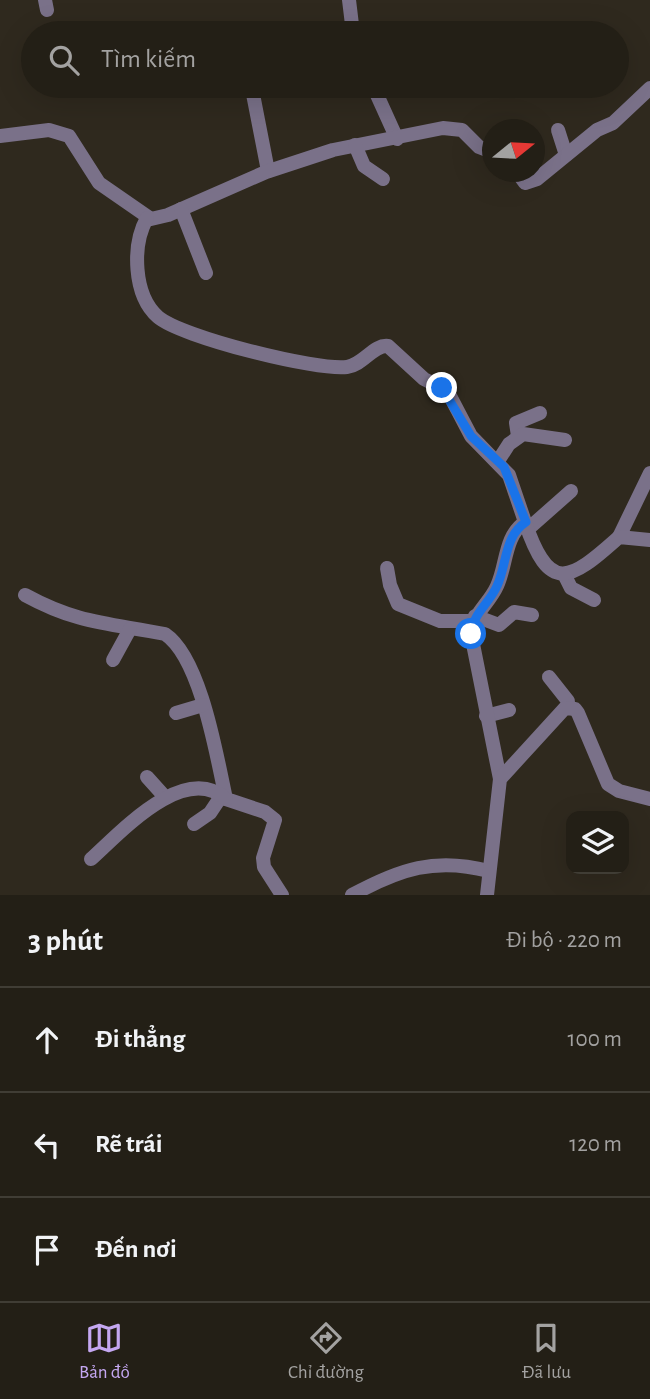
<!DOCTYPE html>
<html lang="vi">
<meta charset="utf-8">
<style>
:root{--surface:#231f16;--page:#2b271f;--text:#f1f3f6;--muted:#a3a2a1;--line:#403d35;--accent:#c4a7f1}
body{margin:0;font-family:"Alegreya Sans",sans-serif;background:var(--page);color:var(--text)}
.controls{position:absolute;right:21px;bottom:21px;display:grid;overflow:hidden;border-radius:14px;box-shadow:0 7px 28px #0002}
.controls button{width:63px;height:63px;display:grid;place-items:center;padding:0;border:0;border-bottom:2px solid var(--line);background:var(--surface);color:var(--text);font:35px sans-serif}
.compass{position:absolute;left:482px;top:119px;width:63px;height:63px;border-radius:50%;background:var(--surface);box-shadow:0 7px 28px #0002;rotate:72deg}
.stop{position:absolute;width:21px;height:21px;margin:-16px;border:5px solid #1a73e8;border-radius:50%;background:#fff}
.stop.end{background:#1a73e8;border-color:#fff;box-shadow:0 2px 7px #0008}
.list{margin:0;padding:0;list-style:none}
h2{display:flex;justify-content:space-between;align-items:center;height:91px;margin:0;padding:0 28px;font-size:30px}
h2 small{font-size:23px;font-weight:400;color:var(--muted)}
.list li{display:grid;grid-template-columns:46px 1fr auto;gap:21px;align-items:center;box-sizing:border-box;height:105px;padding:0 28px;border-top:2px solid var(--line)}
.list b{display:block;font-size:26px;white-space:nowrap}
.list em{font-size:23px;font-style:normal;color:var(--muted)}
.icon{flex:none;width:38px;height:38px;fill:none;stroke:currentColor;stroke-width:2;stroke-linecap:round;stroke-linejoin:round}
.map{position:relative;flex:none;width:650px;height:895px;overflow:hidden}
.search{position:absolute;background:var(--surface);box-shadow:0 7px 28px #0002;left:21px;right:21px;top:21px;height:77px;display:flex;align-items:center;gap:18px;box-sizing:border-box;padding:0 24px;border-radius:38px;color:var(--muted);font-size:26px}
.sheet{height:406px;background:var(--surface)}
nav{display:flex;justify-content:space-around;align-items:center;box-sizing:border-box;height:98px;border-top:2px solid var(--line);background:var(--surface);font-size:19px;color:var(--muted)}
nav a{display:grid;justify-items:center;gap:4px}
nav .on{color:var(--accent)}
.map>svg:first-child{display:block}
</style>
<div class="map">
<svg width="650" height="895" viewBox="0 0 650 895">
<rect width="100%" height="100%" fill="#2f291e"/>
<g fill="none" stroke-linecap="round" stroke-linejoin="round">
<g stroke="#7a7189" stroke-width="14">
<polyline points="45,0 47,10"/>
<polyline points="349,0 353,33"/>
<polyline points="373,86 397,139"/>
<polyline points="252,89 268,171"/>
<polyline points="558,130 566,155"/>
<polyline points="0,136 49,130 69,136 99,183 151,219 168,215 266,172 333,150 443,128 462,130 479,147 492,152"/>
<polyline points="355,145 364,166 383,179"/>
<polyline points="517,172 525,183 537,179 597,130 613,123 650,88"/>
<polyline points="181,209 206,273"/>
<path d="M 147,218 C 132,245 133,295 158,317 C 181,337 317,371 347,367 C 363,365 374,344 388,346 L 424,379 L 442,388 L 450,396 L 471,436 L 509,475 L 525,522"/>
<polyline points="518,436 516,423 540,413"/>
<polyline points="498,461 509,444 523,434 565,440"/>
<polyline points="528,529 571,491"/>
<polyline points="619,537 650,473"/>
<polyline points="387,568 390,585 398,604 440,621 473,621"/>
<polyline points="564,574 571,588 594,600"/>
<path d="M 25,595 C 78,624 109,623 165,634 C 201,658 217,758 226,799 L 265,812 L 275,820 L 263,858 L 264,867 L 282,895"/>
<polyline points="475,616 499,625 514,612 532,615"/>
<polyline points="113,660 130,629"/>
<polyline points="549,677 568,701"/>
<polyline points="176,713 203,705"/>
<polyline points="486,716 509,710"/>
<polyline points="147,777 165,797"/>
<path d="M 500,779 L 471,634 C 473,613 489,604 497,586 C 507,565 504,536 525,522 C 549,594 569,582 619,537 L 650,540"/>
<polyline points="194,824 210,813 222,795"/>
<path d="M 91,859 C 121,832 184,762 226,799"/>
<path d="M 352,895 C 400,869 435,857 489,871"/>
<polyline points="487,895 500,779 565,708 575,709 578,713 608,784 619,791 650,799"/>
</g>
</g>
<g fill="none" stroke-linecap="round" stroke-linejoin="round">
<path stroke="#1a73e8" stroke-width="9" d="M 442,388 L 471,436 L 504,467 L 526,522 C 504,536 507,565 497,586 C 489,604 473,613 471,634"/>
</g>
</svg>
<div class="controls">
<button><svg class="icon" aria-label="layers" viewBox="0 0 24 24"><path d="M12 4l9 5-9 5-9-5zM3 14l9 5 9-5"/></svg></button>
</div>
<svg class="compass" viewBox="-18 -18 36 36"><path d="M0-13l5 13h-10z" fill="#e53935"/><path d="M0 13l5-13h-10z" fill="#a3a2a1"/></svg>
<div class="stop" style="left:471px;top:634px"></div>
<div class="stop end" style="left:442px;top:388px"></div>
<div class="search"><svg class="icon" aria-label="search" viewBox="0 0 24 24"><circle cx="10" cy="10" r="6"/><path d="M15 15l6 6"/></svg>Tìm kiếm</div>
</div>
<section class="sheet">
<h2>3 phút<small>Đi bộ · 220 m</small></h2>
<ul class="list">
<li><svg class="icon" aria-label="ahead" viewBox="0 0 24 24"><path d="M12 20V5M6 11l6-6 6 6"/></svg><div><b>Đi thẳng</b></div><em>100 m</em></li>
<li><svg class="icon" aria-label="left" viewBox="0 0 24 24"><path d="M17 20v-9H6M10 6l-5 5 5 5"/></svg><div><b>Rẽ trái</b></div><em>120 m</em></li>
<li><svg class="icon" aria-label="arrive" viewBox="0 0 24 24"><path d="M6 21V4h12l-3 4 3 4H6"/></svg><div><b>Đến nơi</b></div></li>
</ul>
</section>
<nav>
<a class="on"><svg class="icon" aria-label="map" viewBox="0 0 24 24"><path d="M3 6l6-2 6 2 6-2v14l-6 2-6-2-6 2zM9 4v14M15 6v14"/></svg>Bản đồ</a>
<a><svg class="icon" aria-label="directions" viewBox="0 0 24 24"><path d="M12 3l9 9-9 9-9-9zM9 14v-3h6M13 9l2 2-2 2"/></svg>Chỉ đường</a>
<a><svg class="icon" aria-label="saved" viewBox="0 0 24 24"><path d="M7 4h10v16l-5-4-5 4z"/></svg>Đã lưu</a>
</nav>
